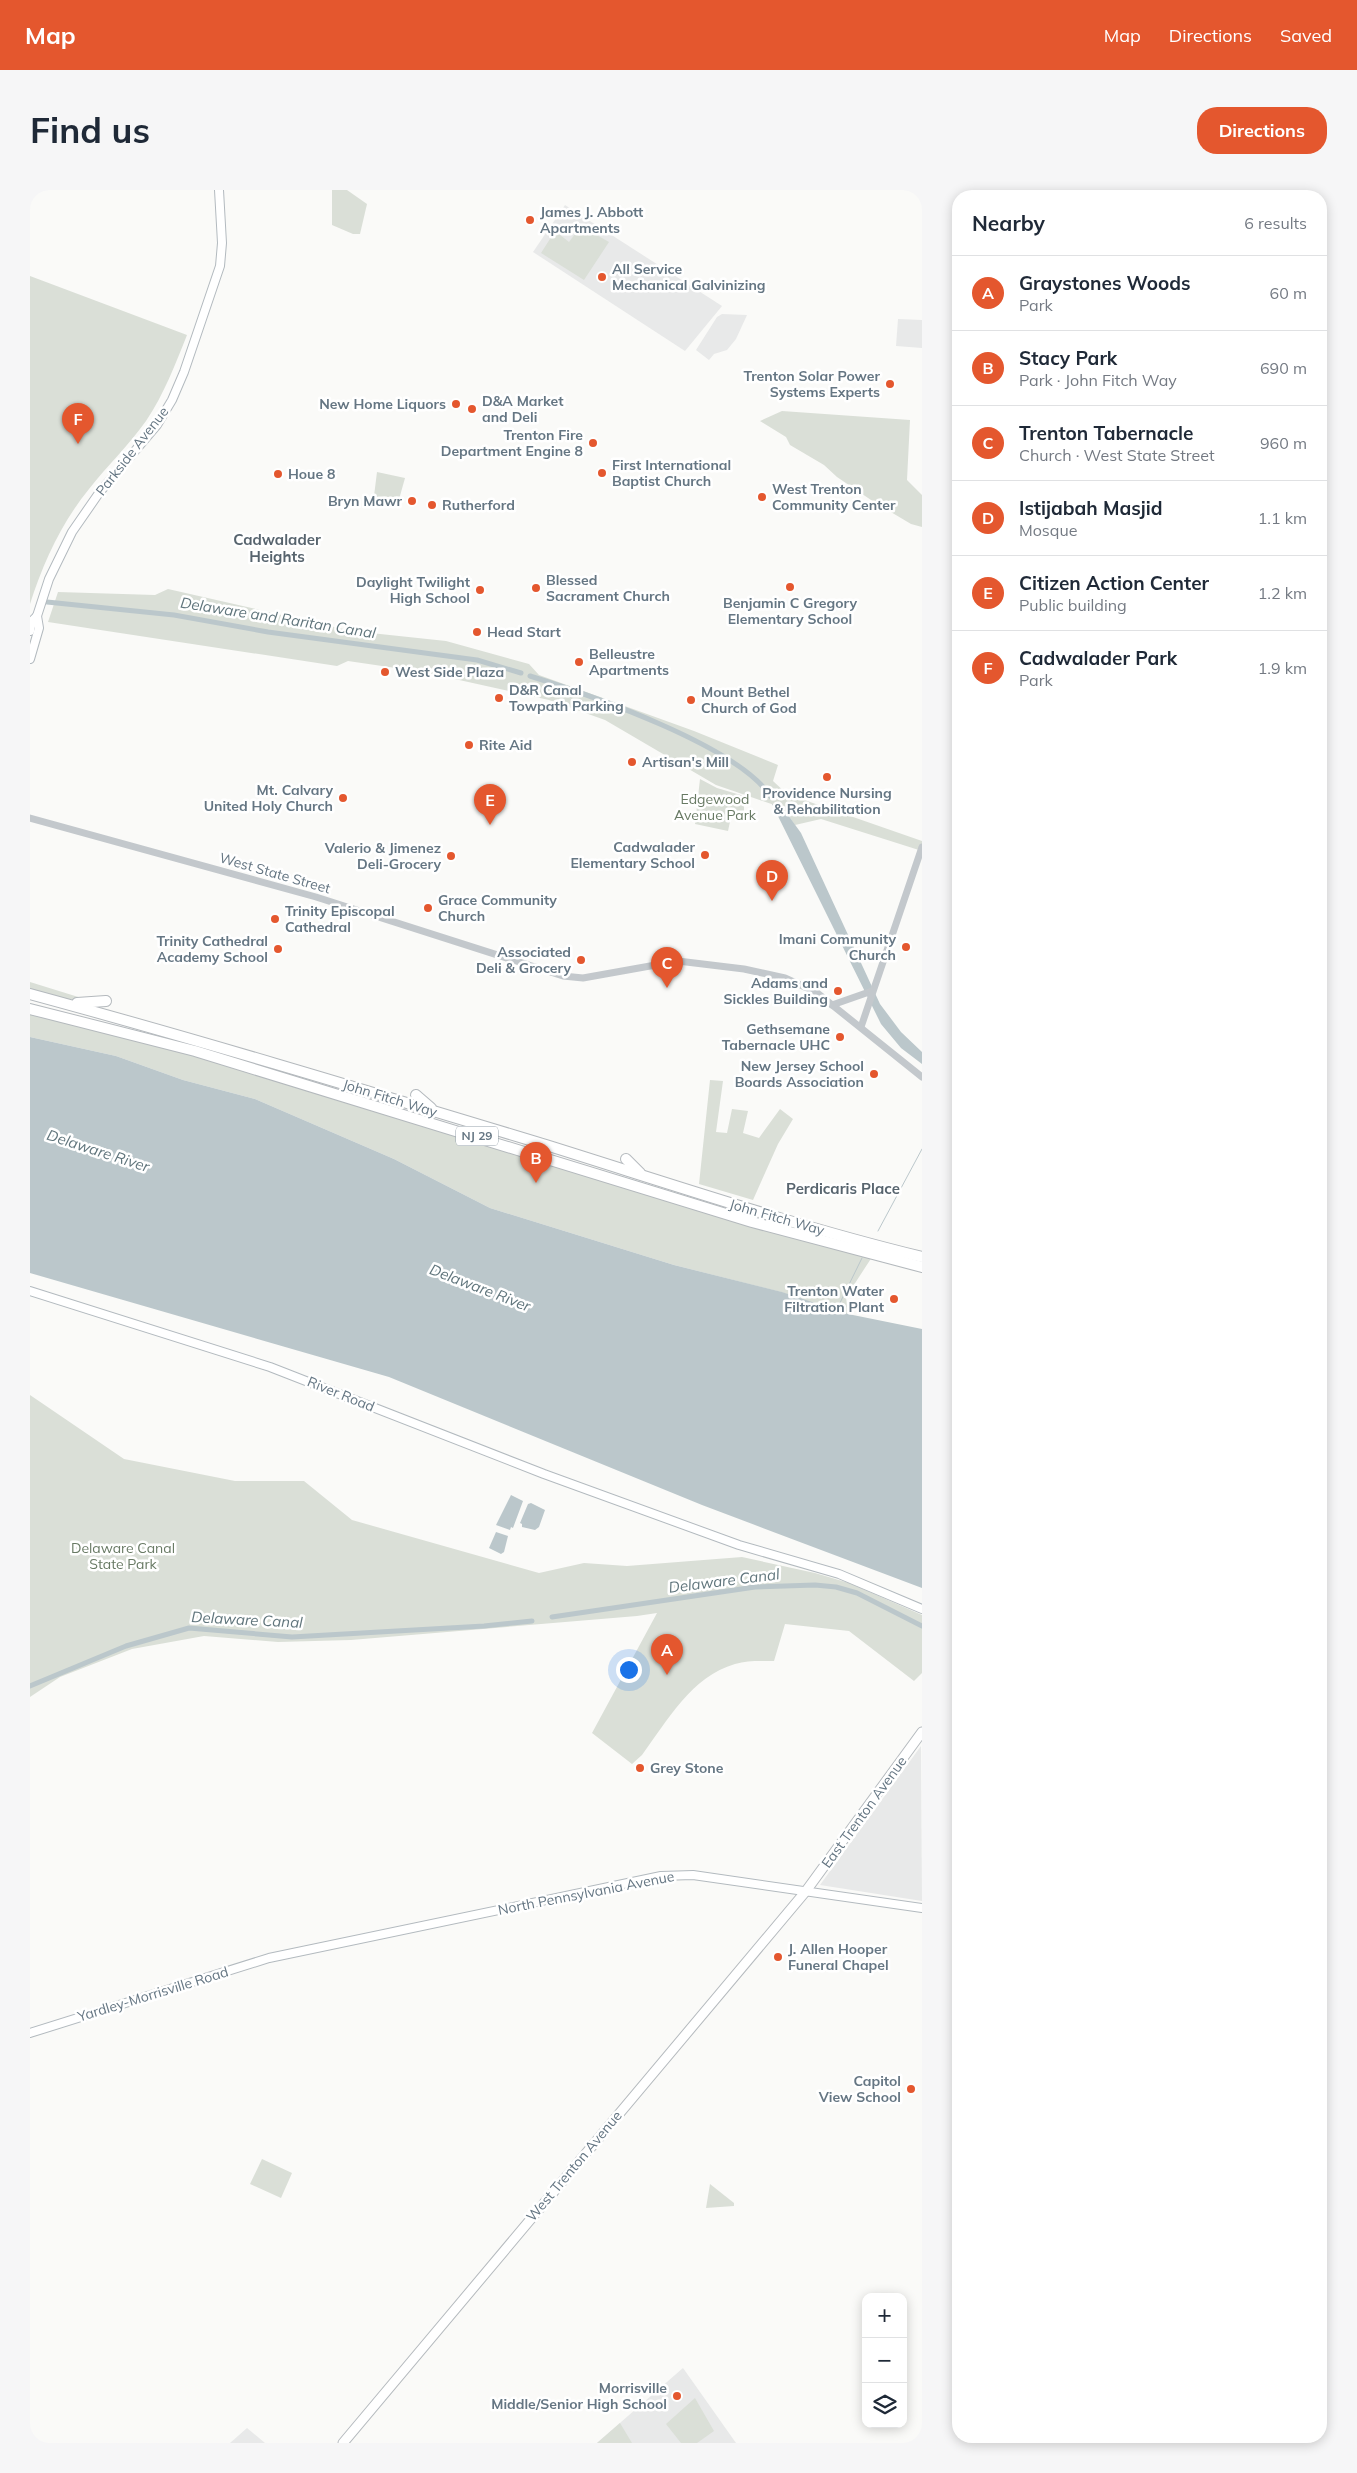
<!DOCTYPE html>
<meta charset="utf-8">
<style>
:root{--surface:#fff;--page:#f6f6f7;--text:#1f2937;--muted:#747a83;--line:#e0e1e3;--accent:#e4572e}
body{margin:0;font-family:Mulish,sans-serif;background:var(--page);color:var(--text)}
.controls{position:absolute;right:15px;bottom:15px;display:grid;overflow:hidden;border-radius:10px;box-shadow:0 2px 12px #0003}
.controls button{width:45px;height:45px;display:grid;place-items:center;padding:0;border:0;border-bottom:1px solid var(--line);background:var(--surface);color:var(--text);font:25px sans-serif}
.you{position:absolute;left:598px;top:1479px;width:18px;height:18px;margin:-12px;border:4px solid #fff;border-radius:50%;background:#1a73e8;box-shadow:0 0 0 8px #1a73e833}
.badge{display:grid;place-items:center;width:32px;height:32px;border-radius:50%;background:var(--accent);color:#fff;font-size:16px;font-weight:700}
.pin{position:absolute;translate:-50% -41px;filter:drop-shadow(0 1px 2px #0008)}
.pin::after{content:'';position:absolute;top:26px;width:18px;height:15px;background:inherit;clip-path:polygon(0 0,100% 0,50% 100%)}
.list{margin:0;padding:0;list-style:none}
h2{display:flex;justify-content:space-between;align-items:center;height:65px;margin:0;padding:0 20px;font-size:21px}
h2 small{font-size:16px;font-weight:400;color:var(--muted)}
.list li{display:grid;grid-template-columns:32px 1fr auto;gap:15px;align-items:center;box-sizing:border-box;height:75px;padding:0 20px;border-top:1px solid var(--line)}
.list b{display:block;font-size:19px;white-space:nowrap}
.list p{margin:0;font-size:16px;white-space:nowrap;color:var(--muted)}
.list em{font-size:16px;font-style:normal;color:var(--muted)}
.icon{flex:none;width:28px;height:28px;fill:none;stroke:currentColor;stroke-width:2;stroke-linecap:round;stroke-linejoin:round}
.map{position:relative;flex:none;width:892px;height:2253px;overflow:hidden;border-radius:20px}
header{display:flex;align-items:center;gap:30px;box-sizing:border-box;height:70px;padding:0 25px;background:var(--accent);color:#fff}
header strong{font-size:24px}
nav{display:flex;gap:28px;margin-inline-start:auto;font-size:18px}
.intro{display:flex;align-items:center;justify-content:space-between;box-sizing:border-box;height:120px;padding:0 30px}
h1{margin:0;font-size:35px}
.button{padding:12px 22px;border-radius:20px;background:var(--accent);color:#fff;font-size:18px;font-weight:700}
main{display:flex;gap:30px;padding:0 30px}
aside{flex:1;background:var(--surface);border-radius:20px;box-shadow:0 2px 12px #0003}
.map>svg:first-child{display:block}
</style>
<header>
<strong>Map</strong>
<nav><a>Map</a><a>Directions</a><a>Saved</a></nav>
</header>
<div class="intro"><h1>Find us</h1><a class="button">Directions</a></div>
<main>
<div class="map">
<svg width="892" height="2253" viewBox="0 0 892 2253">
<rect width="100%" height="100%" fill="#fafaf8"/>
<g fill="#e8e9e9">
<polygon points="535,15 692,116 655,161 503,62"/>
<polygon points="692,124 717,125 706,149 697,160 684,164 679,170 666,160 687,127"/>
<polygon points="868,129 892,130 892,158 866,156"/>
<polygon points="891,1556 892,1711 790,1695"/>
<polygon points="653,2178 706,2253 567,2253"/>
<polygon points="217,2238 235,2253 200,2253"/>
</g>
<g fill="#dadfd7">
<polygon points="302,0 317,0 337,14 330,44 323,44 302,35"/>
<polygon points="551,36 579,52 554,90 511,63 525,41 539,52"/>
<path d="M 0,86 L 157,145 C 145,175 134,204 116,231 C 99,255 77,276 59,299 C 32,332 13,373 0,414 Z"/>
<polygon points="752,221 880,230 877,290 892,305 892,337 881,334 844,312 807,287 794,275 760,255 756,247 730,231"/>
<polygon points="347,282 375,288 368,313 344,306"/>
<polygon points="138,399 322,441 416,451 499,474 509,485 664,541 748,575 743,591 757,604 892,651 892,661 791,629 765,635 753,618 686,595 575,530 519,510 393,482 318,471 307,476 18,432 28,402 125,405"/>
<polygon points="670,589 687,598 714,606 714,628 701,627 698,641 665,634"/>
<polygon points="0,792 58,810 36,809 0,799"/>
<polygon points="0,818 102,843 844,1064 816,1107 818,1126 751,1102 644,1075 460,1018 364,969 225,909 153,890 86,866 0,847"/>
<polygon points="680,890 693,891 686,942 697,943 702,919 718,921 713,943 729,948 750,919 763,929 748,954 723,1010 669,994"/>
<path d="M 0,1205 L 94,1269 L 205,1291 L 274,1291 L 322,1330 L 509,1383 L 554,1373 L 597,1376 L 712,1367 L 785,1383 L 819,1393 L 892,1425 L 892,1483 L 884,1491 L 819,1441 L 755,1434 L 744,1471 C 731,1471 718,1470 705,1474 C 662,1486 637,1531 612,1565 L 602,1574 L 562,1543 L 627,1423 L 607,1426 L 321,1450 L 248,1452 L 174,1446 L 102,1459 L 30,1487 L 0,1507 Z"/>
<polygon points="232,1969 262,1983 251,2008 220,1994"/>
<polygon points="680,1994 704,2013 704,2016 676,2018"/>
<polygon points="665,2208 684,2241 667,2253 651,2253 636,2234"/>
<polygon points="590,2233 602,2253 567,2253"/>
</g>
<g fill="#bbc7cb">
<polygon points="742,614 753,618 771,643 850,814 871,842 892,862 892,874 871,858 851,834"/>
<polygon points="0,847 86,866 153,890 225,909 364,969 460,1018 644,1075 752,1102 818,1124 892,1139 892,1398 672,1315 359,1187 0,1083"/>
<polygon points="481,1305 493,1311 483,1338 481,1337 480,1340 466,1335"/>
<polygon points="501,1313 515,1320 509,1337 505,1340 492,1337 492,1334 490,1333 498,1314"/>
<polygon points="466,1342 478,1346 474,1362 471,1364 459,1358"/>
</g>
<polygon fill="#fafaf8" points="5,404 23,406 21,419 0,418"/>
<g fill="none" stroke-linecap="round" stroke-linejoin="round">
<g stroke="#bbc7cb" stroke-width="1">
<polyline points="848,1041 892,959"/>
<polyline points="806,1121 832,1068"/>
</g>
<g stroke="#bbc7cb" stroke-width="5">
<polyline points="17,412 144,425 238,442 447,470 491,483"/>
<path d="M 500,486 C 560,505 709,556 741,607"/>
<polyline points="522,1427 725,1397 785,1395 806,1397 827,1403 892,1436"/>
<polyline points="0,1496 96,1456 159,1438 262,1447 454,1436 502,1431"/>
</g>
<g stroke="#b3babf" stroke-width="10">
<g id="secondary">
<polyline points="0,441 2,431 7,426 19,389 42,342 69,303 127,235 142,210 154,182 190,76 192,53 189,0"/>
<polyline points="0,469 9,438 7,426"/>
<polyline points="0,1101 240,1177 514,1284 709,1355 809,1384 892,1419"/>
<polyline points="0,1843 239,1768 631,1686 663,1685 892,1718"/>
</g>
</g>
<g stroke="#b5babe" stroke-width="11">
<polyline id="primary" points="313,2253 776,1701 892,1542"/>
</g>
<g stroke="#b4b9bd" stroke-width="12">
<g id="motorway">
<path d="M 0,804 C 173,851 344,903 516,955 C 641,994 765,1036 892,1067"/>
<polyline points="47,813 76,811"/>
<polyline points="0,819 165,861 722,1032 892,1077"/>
<polyline points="386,905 401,918"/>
<polyline points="596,969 610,983"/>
</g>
</g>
<g stroke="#c3c8cc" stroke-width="7">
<polyline points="0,628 286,707 533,786 553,788 648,771 714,779 755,788 786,802 892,887"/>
<polyline points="802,815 842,801"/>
<polyline points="831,837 892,657"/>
</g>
<use href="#secondary" stroke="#fff" stroke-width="8"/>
<use href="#primary" stroke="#fff" stroke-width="9"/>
<use href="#motorway" stroke="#fff" stroke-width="10"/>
</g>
<g fill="#e4572e" stroke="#fff" stroke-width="2">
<circle cx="500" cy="30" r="5"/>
<circle cx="572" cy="87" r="5"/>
<circle cx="860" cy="194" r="5"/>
<circle cx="426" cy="214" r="5"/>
<circle cx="442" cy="219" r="5"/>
<circle cx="563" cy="253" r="5"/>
<circle cx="572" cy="283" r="5"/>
<circle cx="248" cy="284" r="5"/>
<circle cx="732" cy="307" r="5"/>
<circle cx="382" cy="311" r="5"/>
<circle cx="402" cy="315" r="5"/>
<circle cx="760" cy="397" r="5"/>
<circle cx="506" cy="398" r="5"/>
<circle cx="450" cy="400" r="5"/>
<circle cx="447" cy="442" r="5"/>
<circle cx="549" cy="472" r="5"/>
<circle cx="355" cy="482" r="5"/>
<circle cx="469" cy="508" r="5"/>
<circle cx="661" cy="510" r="5"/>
<circle cx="439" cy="555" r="5"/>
<circle cx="602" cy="572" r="5"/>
<circle cx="797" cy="587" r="5"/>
<circle cx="313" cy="608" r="5"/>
<circle cx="675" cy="665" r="5"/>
<circle cx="421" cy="666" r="5"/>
<circle cx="398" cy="718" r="5"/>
<circle cx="245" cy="729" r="5"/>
<circle cx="876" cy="757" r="5"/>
<circle cx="248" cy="759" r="5"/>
<circle cx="551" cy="770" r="5"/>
<circle cx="808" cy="801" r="5"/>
<circle cx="810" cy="847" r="5"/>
<circle cx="844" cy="884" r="5"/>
<circle cx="864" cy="1109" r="5"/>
<circle cx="610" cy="1578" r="5"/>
<circle cx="748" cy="1767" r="5"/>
<circle cx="881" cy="1899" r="5"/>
<circle cx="647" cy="2206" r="5"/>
</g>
<g text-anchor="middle" stroke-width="5" stroke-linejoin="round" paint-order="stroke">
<rect fill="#fff" stroke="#939fa8" stroke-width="1" x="426" y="936.5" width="42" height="19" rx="4"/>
<g font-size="12" font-weight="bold" fill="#657683">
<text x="447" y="950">NJ 29</text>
</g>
<g font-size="14" font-weight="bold" fill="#657683" stroke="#fff" text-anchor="start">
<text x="510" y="27">James J. Abbott<tspan x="510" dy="16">Apartments</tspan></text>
<text x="582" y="84">All Service<tspan x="582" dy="16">Mechanical Galvinizing</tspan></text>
<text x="850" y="191" text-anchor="end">Trenton Solar Power<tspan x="850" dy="16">Systems Experts</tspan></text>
<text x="452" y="216">D&amp;A Market<tspan x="452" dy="16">and Deli</tspan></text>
<text x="416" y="219" text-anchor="end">New Home Liquors</text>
<text x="553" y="250" text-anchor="end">Trenton Fire<tspan x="553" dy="16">Department Engine 8</tspan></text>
<text x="582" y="280">First International<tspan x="582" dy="16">Baptist Church</tspan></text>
<text x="258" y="289">Houe 8</text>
<text x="742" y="304">West Trenton<tspan x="742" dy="16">Community Center</tspan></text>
<text x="372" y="316" text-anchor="end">Bryn Mawr</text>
<text x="412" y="320">Rutherford</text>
<text x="516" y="395">Blessed<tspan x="516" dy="16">Sacrament Church</tspan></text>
<text x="440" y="397" text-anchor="end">Daylight Twilight<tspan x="440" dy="16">High School</tspan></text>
<text x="760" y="418" text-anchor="middle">Benjamin C Gregory<tspan x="760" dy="16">Elementary School</tspan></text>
<text x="457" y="447">Head Start</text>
<text x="559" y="469">Belleustre<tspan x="559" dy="16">Apartments</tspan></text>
<text x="365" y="487">West Side Plaza</text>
<text x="479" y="505">D&amp;R Canal<tspan x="479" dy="16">Towpath Parking</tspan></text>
<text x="671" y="507">Mount Bethel<tspan x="671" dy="16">Church of God</tspan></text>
<text x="449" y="560">Rite Aid</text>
<text x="612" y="577">Artisan's Mill</text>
<text x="303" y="605" text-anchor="end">Mt. Calvary<tspan x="303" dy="16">United Holy Church</tspan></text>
<text x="797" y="608" text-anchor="middle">Providence Nursing<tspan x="797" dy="16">&amp; Rehabilitation</tspan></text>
<text x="665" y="662" text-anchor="end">Cadwalader<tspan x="665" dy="16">Elementary School</tspan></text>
<text x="411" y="663" text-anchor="end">Valerio &amp; Jimenez<tspan x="411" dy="16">Deli-Grocery</tspan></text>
<text x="408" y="715">Grace Community<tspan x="408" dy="16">Church</tspan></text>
<text x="255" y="726">Trinity Episcopal<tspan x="255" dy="16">Cathedral</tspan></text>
<text x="866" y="754" text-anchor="end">Imani Community<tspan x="866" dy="16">Church</tspan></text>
<text x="238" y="756" text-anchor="end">Trinity Cathedral<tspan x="238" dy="16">Academy School</tspan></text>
<text x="541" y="767" text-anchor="end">Associated<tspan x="541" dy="16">Deli &amp; Grocery</tspan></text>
<text x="798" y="798" text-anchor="end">Adams and<tspan x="798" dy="16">Sickles Building</tspan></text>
<text x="800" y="844" text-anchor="end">Gethsemane<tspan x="800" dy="16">Tabernacle UHC</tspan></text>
<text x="834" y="881" text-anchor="end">New Jersey School<tspan x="834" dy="16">Boards Association</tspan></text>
<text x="854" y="1106" text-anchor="end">Trenton Water<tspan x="854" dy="16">Filtration Plant</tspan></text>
<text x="620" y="1583">Grey Stone</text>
<text x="758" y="1764">J. Allen Hooper<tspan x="758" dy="16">Funeral Chapel</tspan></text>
<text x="871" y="1896" text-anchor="end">Capitol<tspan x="871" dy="16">View School</tspan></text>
<text x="637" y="2203" text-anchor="end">Morrisville<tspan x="637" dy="16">Middle/Senior High School</tspan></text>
</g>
<g font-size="14" fill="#657683" stroke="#fff">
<text transform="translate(102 261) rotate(-52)" y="5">Parkside Avenue</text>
<text transform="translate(245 683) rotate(16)" y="5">West State Street</text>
<text transform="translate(360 908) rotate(17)" y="5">John Fitch Way</text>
<text transform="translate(747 1027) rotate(16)" y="5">John Fitch Way</text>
<text transform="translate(311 1204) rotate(22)" y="5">River Road</text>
<text transform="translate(834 1622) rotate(-54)" y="5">East Trenton Avenue</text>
<text transform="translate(556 1703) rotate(-11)" y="5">North Pennsylvania Avenue</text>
<text transform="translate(123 1804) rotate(-17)" y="5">Yardley-Morrisville Road</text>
<text transform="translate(544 1976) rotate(-50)" y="5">West Trenton Avenue</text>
</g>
<g font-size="14" fill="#687a64" stroke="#fff">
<text x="685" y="614">Edgewood<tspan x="685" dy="16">Avenue Park</tspan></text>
<text x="93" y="1363">Delaware Canal<tspan x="93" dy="16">State Park</tspan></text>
</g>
<g font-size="15" font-weight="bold" fill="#57646e" stroke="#fff">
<text x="247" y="355">Cadwalader<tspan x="247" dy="17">Heights</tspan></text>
<text x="813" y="1004">Perdicaris Place</text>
</g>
<g font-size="15" font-style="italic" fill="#60757c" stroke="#fff">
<text transform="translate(248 428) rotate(9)" y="5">Delaware and Raritan Canal</text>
<text transform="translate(68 961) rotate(18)" y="5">Delaware River</text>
<text transform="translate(450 1098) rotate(21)" y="5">Delaware River</text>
<text transform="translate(694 1391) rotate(-7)" y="5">Delaware Canal</text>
<text transform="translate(217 1430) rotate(3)" y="5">Delaware Canal</text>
</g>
</g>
</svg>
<div class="controls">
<button>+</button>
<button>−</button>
<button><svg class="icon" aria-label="layers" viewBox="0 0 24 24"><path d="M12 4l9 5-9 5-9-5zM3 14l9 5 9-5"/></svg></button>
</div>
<div class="you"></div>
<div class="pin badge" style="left:637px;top:1485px">A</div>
<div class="pin badge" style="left:506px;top:993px">B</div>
<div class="pin badge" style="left:637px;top:798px">C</div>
<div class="pin badge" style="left:742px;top:711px">D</div>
<div class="pin badge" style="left:460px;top:635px">E</div>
<div class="pin badge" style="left:48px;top:254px">F</div>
</div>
<aside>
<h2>Nearby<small>6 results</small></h2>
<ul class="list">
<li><span class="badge">A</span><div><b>Graystones Woods</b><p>Park</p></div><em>60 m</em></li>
<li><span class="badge">B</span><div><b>Stacy Park</b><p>Park · John Fitch Way</p></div><em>690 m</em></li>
<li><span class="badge">C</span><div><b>Trenton Tabernacle</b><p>Church · West State Street</p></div><em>960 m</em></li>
<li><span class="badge">D</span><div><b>Istijabah Masjid</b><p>Mosque</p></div><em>1.1 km</em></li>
<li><span class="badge">E</span><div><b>Citizen Action Center</b><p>Public building</p></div><em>1.2 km</em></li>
<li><span class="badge">F</span><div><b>Cadwalader Park</b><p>Park</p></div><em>1.9 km</em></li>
</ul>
</aside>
</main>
